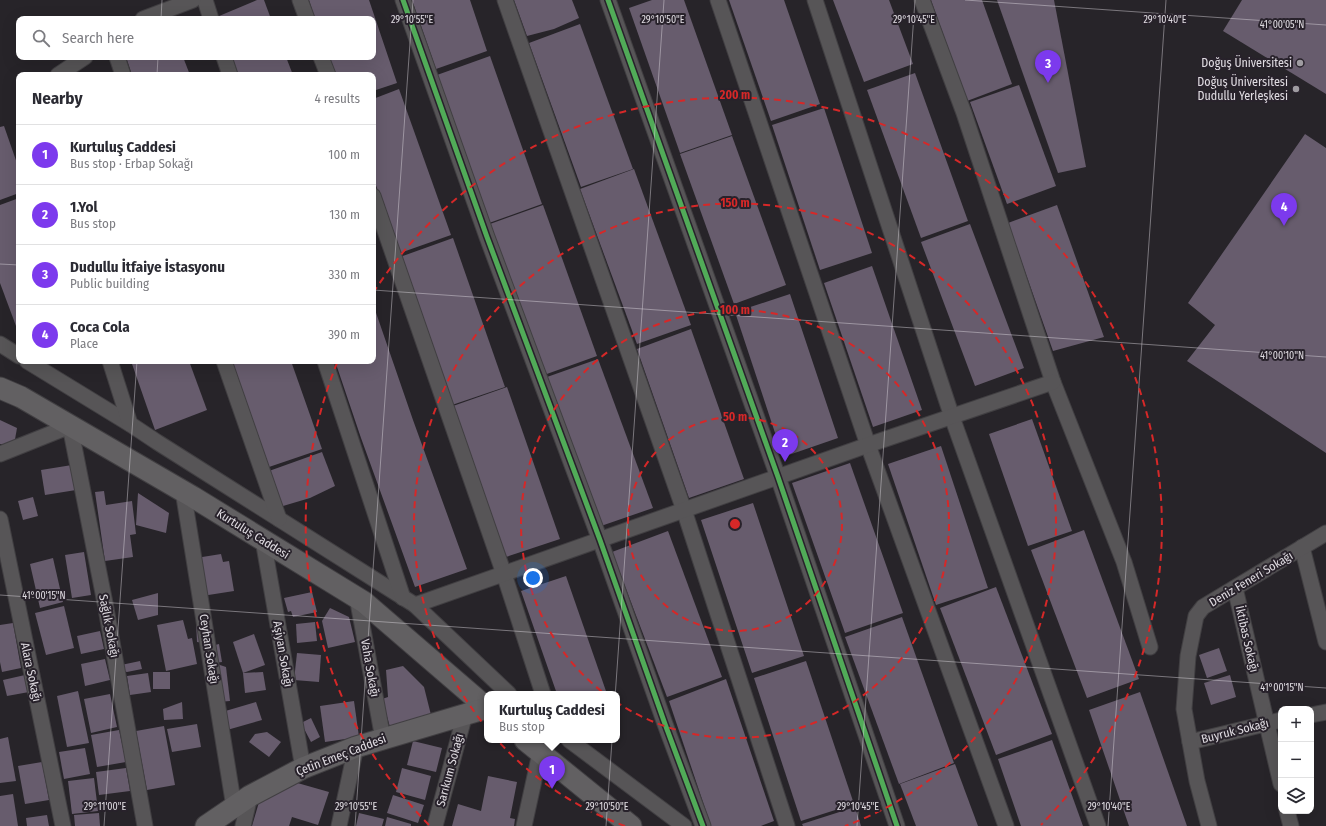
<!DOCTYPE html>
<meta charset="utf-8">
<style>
:root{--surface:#fff;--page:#f7f7f7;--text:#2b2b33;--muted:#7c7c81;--line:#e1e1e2;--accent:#7c3aed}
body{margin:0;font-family:"Fira Sans Condensed",sans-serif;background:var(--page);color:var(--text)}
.controls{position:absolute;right:12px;bottom:12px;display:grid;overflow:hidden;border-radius:8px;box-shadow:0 4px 16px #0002}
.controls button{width:36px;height:36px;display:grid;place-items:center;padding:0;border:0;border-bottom:1px solid var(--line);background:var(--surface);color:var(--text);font:20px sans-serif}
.you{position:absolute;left:533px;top:578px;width:14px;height:14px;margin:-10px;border:3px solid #fff;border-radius:50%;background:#1a73e8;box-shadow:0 0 0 6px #1a73e833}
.badge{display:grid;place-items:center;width:26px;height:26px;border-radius:50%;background:var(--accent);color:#fff;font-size:13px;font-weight:700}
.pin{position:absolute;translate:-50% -33px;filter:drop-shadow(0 1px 2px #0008)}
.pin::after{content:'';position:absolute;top:21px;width:14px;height:12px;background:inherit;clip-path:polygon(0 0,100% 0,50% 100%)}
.popup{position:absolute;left:484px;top:691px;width:136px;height:52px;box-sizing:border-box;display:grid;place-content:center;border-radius:8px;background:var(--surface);filter:drop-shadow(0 1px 3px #0005);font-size:13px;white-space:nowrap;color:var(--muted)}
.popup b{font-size:15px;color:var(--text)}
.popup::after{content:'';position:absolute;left:50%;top:100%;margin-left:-8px;border:8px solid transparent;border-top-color:var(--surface)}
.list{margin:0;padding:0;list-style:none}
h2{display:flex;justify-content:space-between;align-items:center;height:52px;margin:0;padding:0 16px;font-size:17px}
h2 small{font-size:13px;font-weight:400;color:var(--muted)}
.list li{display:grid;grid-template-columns:26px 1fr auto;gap:12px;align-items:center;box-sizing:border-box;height:60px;padding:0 16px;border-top:1px solid var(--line)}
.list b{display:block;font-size:15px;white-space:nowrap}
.list p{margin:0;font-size:13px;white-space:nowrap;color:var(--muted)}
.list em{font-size:13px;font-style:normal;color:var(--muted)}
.icon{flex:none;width:22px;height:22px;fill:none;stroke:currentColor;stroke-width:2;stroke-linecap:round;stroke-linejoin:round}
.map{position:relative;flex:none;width:1326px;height:826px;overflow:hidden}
.search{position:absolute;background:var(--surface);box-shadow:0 4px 16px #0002;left:16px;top:16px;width:360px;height:44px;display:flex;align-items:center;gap:10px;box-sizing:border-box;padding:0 14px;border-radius:8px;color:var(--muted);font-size:15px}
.panel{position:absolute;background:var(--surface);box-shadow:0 4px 16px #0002;left:16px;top:72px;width:360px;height:292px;border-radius:8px}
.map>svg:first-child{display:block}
</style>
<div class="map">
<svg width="1326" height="826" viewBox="0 0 1326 826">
<rect width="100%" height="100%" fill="#272429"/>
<g fill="#675c6d">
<polygon points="257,0 264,0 271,19 212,19"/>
<polygon points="309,0 369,0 397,83 373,91 373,75 334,75 328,57 373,57 373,19 315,19"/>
<polygon points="412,0 470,0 487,51 436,69"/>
<polygon points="514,0 572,0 579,18 554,29 527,36"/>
<polygon points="652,0 684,0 732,135 680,153 629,8"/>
<polygon points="729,0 784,0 820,104 771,121"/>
<polygon points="833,0 889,0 913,64 864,82"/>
<polygon points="931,0 982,0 1012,84 967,101"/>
<polygon points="997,0 1054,0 1086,167 1058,173"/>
<polygon points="1242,0 1326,0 1326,94 1223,31"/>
<polygon points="580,24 633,169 581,187 529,43"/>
<polygon points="490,56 542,204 489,223 437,75"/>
<polygon points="126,57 183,57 190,75 132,75"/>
<polygon points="228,57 286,57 293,75 235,75"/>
<polygon points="915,73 968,221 921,238 867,90"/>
<polygon points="1019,85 1056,186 1007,204 970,102"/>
<polygon points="399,89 451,235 400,253 373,177 373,99"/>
<polygon points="824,108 872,253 820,270 772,125"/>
<polygon points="4,126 19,169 19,193 0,200 0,127"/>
<polygon points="1305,134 1326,148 1326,453 1187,361 1215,325 1188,303"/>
<polygon points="732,136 786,285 734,304 680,154"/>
<polygon points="634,169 691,325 637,344 580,189"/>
<polygon points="19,198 19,334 0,283 0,205"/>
<polygon points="543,205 597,356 544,375 490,224"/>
<polygon points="1057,205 1104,337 1053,351 1008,223"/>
<polygon points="970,224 1024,368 975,386 921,242"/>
<polygon points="453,238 505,387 452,405 400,257"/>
<polygon points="872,266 922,410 873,427 824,283"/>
<polygon points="790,294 838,438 783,457 735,312"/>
<polygon points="373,304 413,420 467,569 415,587 361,438 335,361 373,361"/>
<polygon points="691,329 744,479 689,498 637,349"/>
<polygon points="598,359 653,508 601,526 547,377"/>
<polygon points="131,361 189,361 207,410 155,430"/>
<polygon points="232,361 291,361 322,449 269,467"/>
<polygon points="507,387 560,539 506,557 453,406"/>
<polygon points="1032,419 1072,531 1028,546 989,434"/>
<polygon points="0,420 17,428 14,445 0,444"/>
<polygon points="941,446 988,588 936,605 888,464"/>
<polygon points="322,452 335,486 310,498 283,506 269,471"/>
<polygon points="850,463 903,613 845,633 792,483"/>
<polygon points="72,465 76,490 45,495 41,470"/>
<polygon points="104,491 106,505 132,501 136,534 130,535 133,557 105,561 95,492"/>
<polygon points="138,493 169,513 166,533 136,525"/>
<polygon points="33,497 38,516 23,520 18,501"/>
<polygon points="753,503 804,656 752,673 701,520"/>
<polygon points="1084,530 1139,679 1087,698 1031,550"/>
<polygon points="668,531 722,677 667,697 612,552"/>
<polygon points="84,552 91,595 72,598 65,555"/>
<polygon points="221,554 223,562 229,561 234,591 202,596 196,558"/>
<polygon points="53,558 63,602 40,608 30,564"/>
<polygon points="566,576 607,694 557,694 521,591"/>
<polygon points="996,587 1052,734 996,755 940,608"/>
<polygon points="312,592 317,612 293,617 291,611 288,612 284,598"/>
<polygon points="158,593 158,615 138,620 132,600"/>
<polygon points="64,606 74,648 46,655 35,613"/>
<polygon points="330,608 349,617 355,642 328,648 322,621"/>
<polygon points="902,617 954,763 899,784 845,637"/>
<polygon points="183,620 188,639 192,638 197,664 166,671 157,625"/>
<polygon points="196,622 202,622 204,643 197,642"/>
<polygon points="315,622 317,641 297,643 296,624"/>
<polygon points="13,623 21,668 2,672 0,662 0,625"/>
<polygon points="100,631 104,649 81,654 77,636"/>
<polygon points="254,634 265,665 243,673 233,642"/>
<polygon points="219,644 222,662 214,663 211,646"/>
<polygon points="1219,648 1227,671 1207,678 1199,655"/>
<polygon points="297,653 321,655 319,682 294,680"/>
<polygon points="105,659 110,680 85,686 81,664"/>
<polygon points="140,661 142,669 127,672 119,670 121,665"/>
<polygon points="806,661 854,804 801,821 754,678"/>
<polygon points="214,663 226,667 230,701 218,702"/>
<polygon points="403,666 424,687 431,715 390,727 382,699 388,697 386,670"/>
<rect x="153" y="672" width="17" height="17"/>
<polygon points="263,672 266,690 245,693 243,673"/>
<polygon points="148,673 151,692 130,695 127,676"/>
<polygon points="25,675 29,692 7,696 3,680"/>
<polygon points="1230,675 1236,697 1211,705 1204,683"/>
<polygon points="726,679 774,821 761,826 711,826 669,701"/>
<polygon points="78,691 89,743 67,747 57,696"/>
<polygon points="1140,692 1187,826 1129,826 1089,710"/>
<polygon points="110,694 117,727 91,733 84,699"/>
<polygon points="354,701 359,737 325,742 320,706"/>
<polygon points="182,702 183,719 164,720 163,709"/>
<polygon points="256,702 262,720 227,730 222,712"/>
<polygon points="311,718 320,737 311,742 301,723"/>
<polygon points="197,724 201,747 172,752 167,729"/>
<polygon points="164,726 175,785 147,790 136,731"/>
<polygon points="119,730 126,762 97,767 91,735"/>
<polygon points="267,732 281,742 269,757 249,742 255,734"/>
<polygon points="8,737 16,781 0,783 0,739"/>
<polygon points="1052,740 1083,826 1021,826 998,759"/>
<polygon points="413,741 442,748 436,772 407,765"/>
<polygon points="85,748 90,774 64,779 59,752"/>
<polygon points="42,762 49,800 25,804 18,766"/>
<polygon points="955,764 978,826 916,826 900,784"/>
<polygon points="126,768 130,791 99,795 96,772"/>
<polygon points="402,768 431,776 425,800 396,792"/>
<polygon points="488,776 517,782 510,818 515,819 514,826 452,826 458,804 481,811"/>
<polygon points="94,778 98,811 72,814 68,781"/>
<polygon points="294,782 329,792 318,825 292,817 289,826 252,826 259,802"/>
<polygon points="13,794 18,826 0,826 0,796"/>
<polygon points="393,795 424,805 418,823 387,813"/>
<polygon points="855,807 861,826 803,826 802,824"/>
<polygon points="99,813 100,826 75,826 74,815"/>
<polygon points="359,813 384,819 382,826 356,826"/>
<polygon points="47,815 49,826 27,826 26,818"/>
<polygon points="387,817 411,824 411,826 385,826"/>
</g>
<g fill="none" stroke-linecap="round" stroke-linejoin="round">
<g stroke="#413f42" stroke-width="17">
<g id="street">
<polyline points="205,0 211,19"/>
<polyline points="300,0 307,19"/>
<polyline points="403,0 487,237 600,540 665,724 703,826"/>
<polyline points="505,0 684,510 787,826"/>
<polyline points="608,0 778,477 897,826"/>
<polyline points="718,0 868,445 1006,826"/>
<polyline points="815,0 952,417 1098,826"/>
<polyline points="922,0 964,113 1053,382 1124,562 1150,647"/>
<polyline points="143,19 193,0"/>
<polyline points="117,57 123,75"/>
<polyline points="224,57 230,75"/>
<polyline points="321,57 328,75"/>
<polyline points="58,75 85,57"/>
<polyline points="373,196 504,574 543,694"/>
<polyline points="0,344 19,356"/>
<polyline points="27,361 130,424 157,442 415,605 509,694"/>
<polyline points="110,361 130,424"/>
<polyline points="224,361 279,519"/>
<polyline points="325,361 403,598"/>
<polyline points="0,454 70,426 105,603 145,826"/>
<polyline points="183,491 234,807"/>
<polyline points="0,519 63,826"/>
<polyline points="263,540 303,768"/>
<polyline points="1302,547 1326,642"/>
<polyline points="1235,588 1281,784"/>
<polyline points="357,597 383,739"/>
<polyline points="415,605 868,445 1053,382"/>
<polyline points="1311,715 1326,712"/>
<polyline points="569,740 684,826"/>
<polyline points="1190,742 1281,720"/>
<polyline points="1287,811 1291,826"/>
<polyline points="243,826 250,796"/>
<polyline points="339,826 356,747"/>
<polyline points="435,826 465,714"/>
<polyline points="524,826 540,753"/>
<polyline points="1209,826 1197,781 1184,709 1188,656 1196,616 1203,607 1326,533"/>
</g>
</g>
<g stroke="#413f42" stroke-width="23">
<g id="secondary">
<polyline points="0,388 21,397 193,497 364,602 487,708"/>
<polyline points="525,740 631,826"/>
<polyline points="206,826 250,796 303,768 356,747 487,708"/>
</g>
</g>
<use href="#street" stroke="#575557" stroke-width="15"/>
<use href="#secondary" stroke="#626062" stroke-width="21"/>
<g stroke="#28222b" stroke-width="8">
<g id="cycleway">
<polyline points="403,0 487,237 600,540 665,724 703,826"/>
<polyline points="608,0 778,477 897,826"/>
</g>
</g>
<use href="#cycleway" stroke="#51ab58" stroke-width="5"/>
</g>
<path fill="none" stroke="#e0dce2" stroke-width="1" stroke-opacity="0.45" d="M 965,0 L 1326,25M 161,19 L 162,0M 157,75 L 158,57M 0,264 L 19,265M 373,290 L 1326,357M 0,595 L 1326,688M 104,826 L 137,361M 355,826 L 413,0M 606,826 L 664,0M 857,826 L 915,0M 1108,826 L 1166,0"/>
<g fill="none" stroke="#d62828" stroke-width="2" stroke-dasharray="7 5">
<circle cx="735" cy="524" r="107"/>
<circle cx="735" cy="524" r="214"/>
<path d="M625 826A321 321 0 1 1 845 826"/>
<path d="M429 825A429 429 0 0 1 337 363M373 293A429 429 0 1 1 1041 825"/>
</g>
<g fill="#9f9ca1" stroke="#28222b" stroke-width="1.5">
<circle cx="1300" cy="63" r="4"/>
<circle cx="1296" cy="89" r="4"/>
</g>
<g text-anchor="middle" stroke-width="4" stroke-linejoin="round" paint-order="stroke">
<g font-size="12" fill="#e0dce2" stroke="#28222b" text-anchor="end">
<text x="1292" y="67">Doğuş Üniversitesi</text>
<text x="1288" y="86">Doğuş Üniversitesi<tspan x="1288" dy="14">Dudullu Yerleşkesi</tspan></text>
</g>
<g font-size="12" fill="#e0dce2" stroke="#28222b">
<text transform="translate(253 534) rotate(32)" y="4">Kurtuluş Caddesi</text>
<text transform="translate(1251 579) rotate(-31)" y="4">Deniz Feneri Sokağı</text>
<text transform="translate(109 626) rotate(79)" y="4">Sağlık Sokağı</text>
<text transform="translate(1247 639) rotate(77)" y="4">İktibas Sokağı</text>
<text transform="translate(209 649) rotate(81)" y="4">Ceyhan Sokağı</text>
<text transform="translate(283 654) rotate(80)" y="4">Aşiyan Sokağı</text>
<text transform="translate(370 668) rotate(80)" y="4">Vaha Sokağı</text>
<text transform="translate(31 672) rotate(78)" y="4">Alara Sokağı</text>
<text transform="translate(1235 731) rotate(-14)" y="4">Buyruk Sokağı</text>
<text transform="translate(341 755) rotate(-21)" y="4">Çetin Emeç Caddesi</text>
<text transform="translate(450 770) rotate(-75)" y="4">Sarıkum Sokağı</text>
</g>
</g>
<g font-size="10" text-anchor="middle" fill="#e0dce2" stroke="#28222b" stroke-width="4" stroke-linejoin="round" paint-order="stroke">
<text x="412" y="23">29°10'55"E</text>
<text x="663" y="23">29°10'50"E</text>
<text x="914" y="23">29°10'45"E</text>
<text x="1165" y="23">29°10'40"E</text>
<text x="1282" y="28">41°00'05"N</text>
<text x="1282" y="359">41°00'10"N</text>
<text x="44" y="599">41°00'15"N</text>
<text x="1282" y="691">41°00'15"N</text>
<text x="105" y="810">29°11'00"E</text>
<text x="356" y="810">29°10'55"E</text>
<text x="607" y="810">29°10'50"E</text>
<text x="858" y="810">29°10'45"E</text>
<text x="1109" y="810">29°10'40"E</text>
</g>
<circle cx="735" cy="524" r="6" fill="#d62828" stroke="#28222b" stroke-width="2"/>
<g font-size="12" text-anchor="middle" font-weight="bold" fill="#d62828" stroke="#28222b" stroke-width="4" stroke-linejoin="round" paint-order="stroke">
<text x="735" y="99">200 m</text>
<text x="735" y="207">150 m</text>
<text x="735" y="314">100 m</text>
<text x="735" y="421">50 m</text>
</g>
</svg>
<div class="controls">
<button>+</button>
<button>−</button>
<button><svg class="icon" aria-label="layers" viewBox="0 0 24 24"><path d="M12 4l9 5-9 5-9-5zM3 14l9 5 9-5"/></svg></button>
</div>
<div class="you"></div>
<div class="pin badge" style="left:552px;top:789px">1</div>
<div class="popup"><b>Kurtuluş Caddesi</b>Bus stop</div>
<div class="pin badge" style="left:785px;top:462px">2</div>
<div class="pin badge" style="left:1048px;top:83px">3</div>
<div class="pin badge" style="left:1284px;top:226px">4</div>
<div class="search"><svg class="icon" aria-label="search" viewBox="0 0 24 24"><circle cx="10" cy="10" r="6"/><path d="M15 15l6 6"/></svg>Search here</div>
<section class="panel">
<h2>Nearby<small>4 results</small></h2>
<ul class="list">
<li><span class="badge">1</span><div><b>Kurtuluş Caddesi</b><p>Bus stop · Erbap Sokağı</p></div><em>100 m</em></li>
<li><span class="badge">2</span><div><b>1.Yol</b><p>Bus stop</p></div><em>130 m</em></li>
<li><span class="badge">3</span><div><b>Dudullu İtfaiye İstasyonu</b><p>Public building</p></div><em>330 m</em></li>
<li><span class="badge">4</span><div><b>Coca Cola</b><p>Place</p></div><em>390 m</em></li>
</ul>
</section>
</div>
